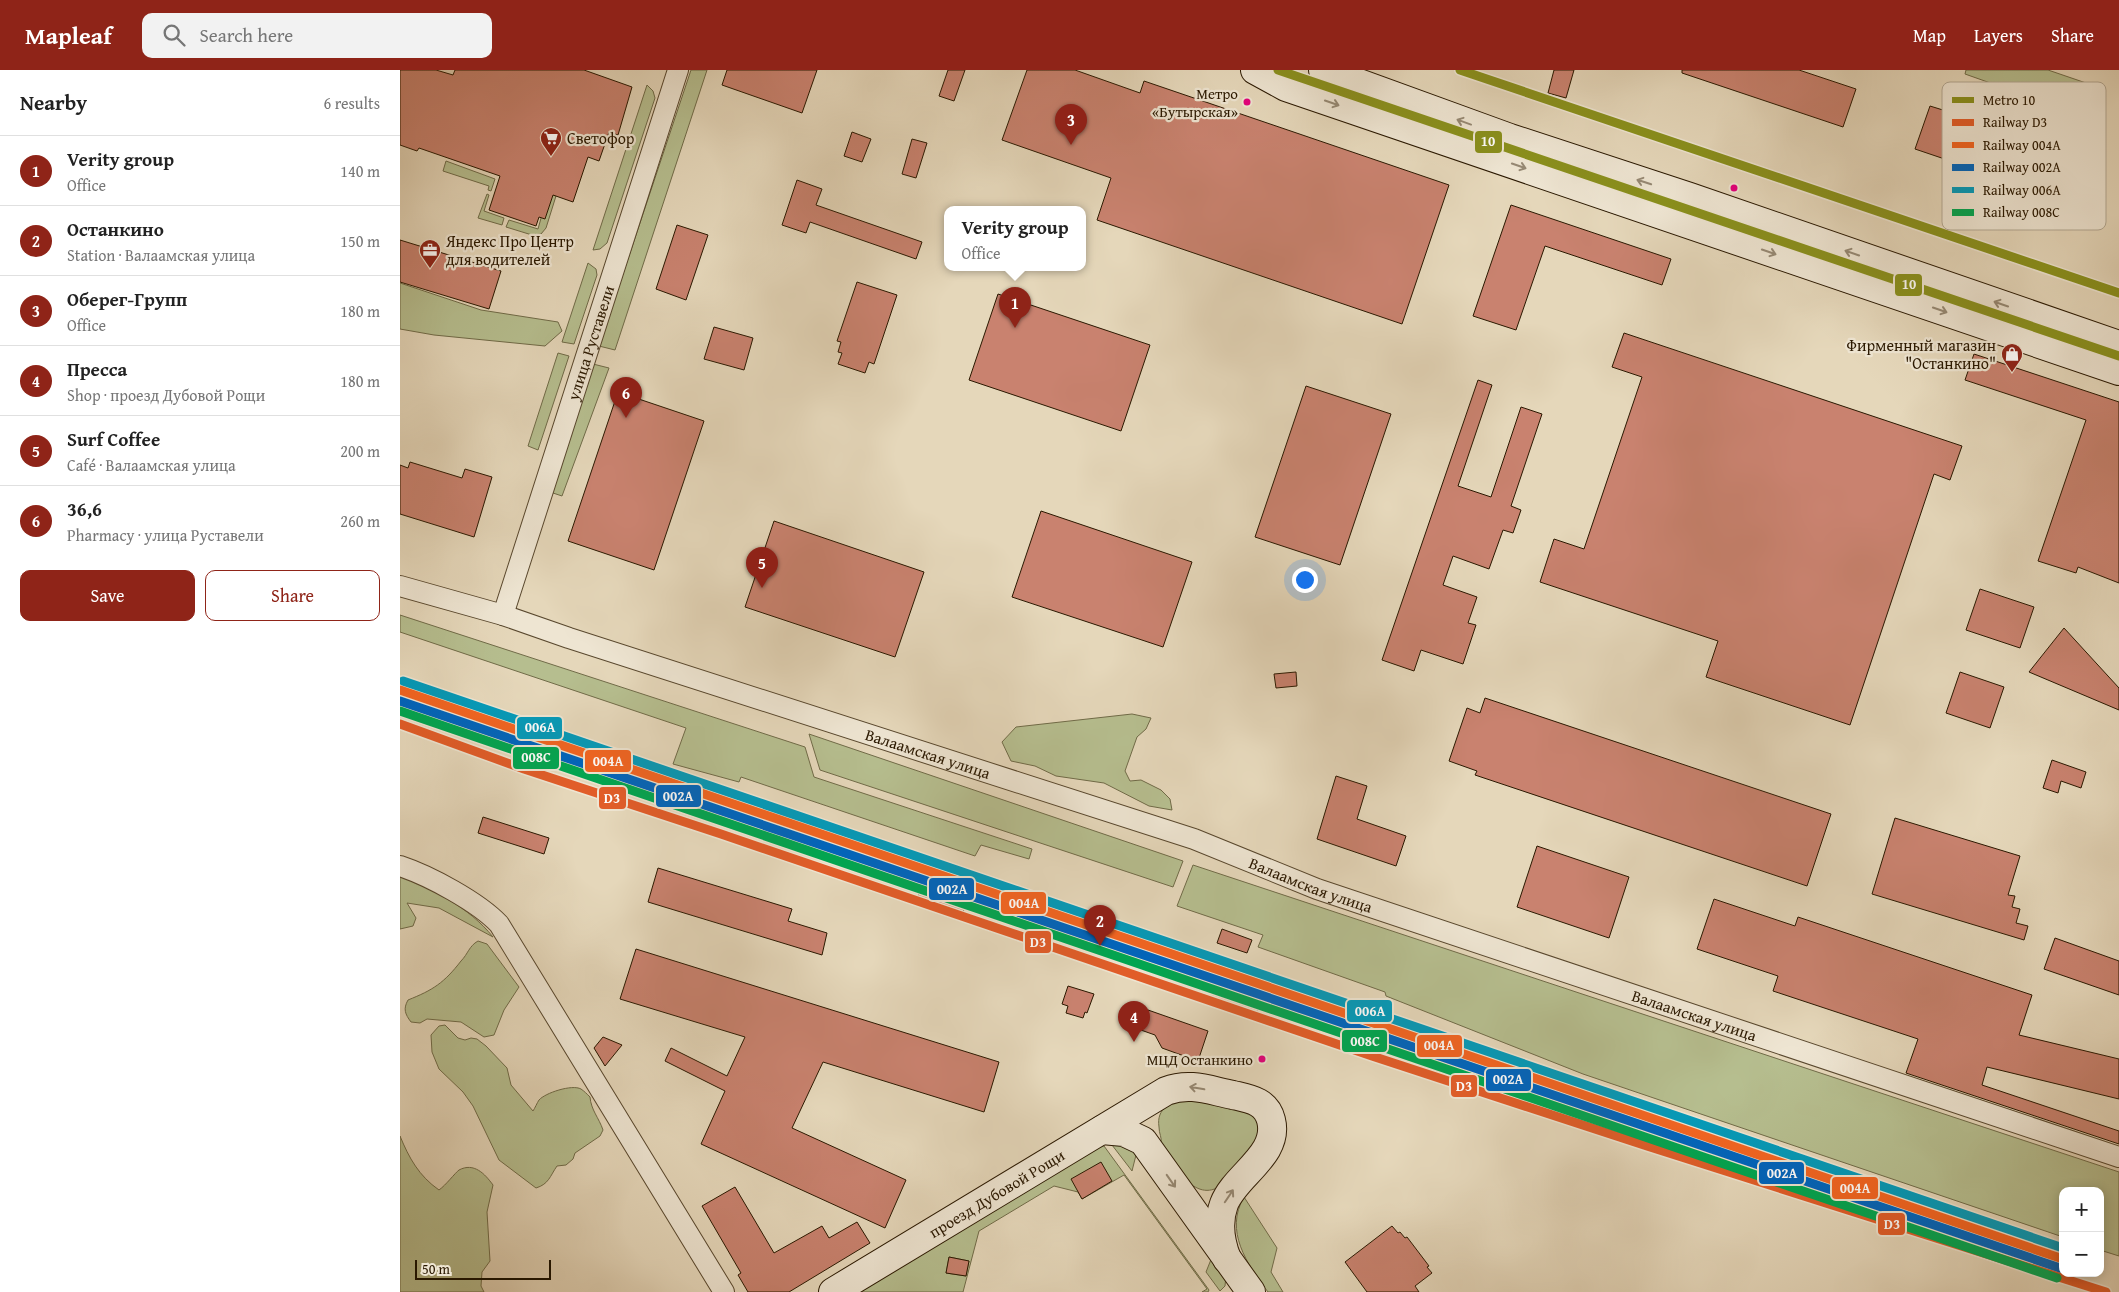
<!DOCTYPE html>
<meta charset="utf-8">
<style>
:root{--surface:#fff;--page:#f2f2f2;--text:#222;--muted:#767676;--line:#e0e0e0;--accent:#8f2418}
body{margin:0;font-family:"Gentium Book Plus",serif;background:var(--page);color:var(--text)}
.controls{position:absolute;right:15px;bottom:15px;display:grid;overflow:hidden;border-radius:10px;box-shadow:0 2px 12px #0003}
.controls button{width:45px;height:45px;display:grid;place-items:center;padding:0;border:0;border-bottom:1px solid var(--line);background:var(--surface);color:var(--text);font:25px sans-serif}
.scale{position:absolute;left:15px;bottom:12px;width:136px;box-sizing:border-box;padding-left:5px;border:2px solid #2a1800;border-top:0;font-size:14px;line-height:18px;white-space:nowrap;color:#2a1800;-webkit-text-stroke:4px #eee5d2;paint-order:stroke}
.you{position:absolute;left:904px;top:509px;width:18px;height:18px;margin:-12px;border:4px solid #fff;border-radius:50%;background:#1a73e8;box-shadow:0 0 0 8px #1a73e833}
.badge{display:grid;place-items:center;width:32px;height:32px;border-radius:50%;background:var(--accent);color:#fff;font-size:16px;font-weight:700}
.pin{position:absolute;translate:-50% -41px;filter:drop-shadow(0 1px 2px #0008)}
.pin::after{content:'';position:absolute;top:26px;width:18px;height:15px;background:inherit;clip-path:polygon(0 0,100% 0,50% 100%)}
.popup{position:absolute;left:544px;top:136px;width:142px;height:65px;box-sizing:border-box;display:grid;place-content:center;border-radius:10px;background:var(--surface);filter:drop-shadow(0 1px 4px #0005);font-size:16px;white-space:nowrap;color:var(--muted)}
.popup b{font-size:19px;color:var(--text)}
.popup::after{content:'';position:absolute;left:50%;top:100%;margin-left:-10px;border:10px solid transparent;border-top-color:var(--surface)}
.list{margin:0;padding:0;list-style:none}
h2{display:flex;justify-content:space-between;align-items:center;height:65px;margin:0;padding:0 20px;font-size:21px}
h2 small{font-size:16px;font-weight:400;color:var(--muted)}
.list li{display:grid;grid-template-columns:32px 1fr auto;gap:15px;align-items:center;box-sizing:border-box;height:70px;padding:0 20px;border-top:1px solid var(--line)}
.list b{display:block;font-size:19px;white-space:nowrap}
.list p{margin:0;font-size:16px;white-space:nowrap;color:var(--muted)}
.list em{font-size:16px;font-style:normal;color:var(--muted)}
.actions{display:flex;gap:10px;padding:15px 20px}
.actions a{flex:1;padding:11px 0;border:1px solid var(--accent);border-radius:10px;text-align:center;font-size:18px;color:var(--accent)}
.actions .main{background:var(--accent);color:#fff}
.icon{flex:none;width:28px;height:28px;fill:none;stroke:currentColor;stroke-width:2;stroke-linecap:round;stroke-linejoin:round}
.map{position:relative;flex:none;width:1719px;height:1222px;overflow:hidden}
header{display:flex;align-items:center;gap:30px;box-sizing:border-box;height:70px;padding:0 25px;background:var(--accent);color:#fff}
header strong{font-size:24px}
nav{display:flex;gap:28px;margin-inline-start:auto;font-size:18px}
.search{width:350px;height:45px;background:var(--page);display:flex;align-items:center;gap:12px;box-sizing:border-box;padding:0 18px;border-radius:10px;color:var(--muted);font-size:19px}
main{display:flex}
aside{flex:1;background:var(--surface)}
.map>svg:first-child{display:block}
</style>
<header>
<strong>Mapleaf</strong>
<div class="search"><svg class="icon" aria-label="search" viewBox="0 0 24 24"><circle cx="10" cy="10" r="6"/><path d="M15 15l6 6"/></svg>Search here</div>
<nav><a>Map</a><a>Layers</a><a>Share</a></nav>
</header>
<main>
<aside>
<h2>Nearby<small>6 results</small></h2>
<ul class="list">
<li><span class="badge">1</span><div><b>Verity group</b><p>Office</p></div><em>140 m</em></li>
<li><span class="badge">2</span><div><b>Останкино</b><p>Station · Валаамская улица</p></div><em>150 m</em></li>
<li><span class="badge">3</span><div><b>Оберег-Групп</b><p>Office</p></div><em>180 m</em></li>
<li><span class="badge">4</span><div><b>Пресса</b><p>Shop · проезд Дубовой Рощи</p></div><em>180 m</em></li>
<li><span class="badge">5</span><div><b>Surf Coffee</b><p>Café · Валаамская улица</p></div><em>200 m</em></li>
<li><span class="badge">6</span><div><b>36,6</b><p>Pharmacy · улица Руставели</p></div><em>260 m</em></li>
</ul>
<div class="actions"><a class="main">Save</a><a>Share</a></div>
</aside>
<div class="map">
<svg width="1719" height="1222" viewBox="0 0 1719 1222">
<rect width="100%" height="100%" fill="#e5d7ba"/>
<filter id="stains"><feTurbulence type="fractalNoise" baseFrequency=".004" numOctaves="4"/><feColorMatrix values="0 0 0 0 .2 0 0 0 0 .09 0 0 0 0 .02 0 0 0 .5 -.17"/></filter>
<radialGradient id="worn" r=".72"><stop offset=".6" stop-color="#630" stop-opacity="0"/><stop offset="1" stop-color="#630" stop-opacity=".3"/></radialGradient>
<g fill="#b6be8f" stroke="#706b48" fill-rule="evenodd">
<polygon points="291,0 307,0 215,280 199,276"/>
<polygon points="1566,0 1648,0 1689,14 1678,44 1565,4"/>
<polygon points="247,15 253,21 255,28 207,173 200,179 193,180"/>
<polygon points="46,91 95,109 91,121 88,120 89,116 43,101"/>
<polygon points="148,123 156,126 146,158 141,164 132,165 106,157 109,150 138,159"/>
<polygon points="87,124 89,125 84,141 104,148 102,155 78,148"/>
<polygon points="188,193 196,199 197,205 174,274 162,272"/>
<polygon points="0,213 81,240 158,252 162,261 145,276 34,265 0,259"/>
<polygon points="158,283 169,286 138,380 128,376"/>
<polygon points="193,294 209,298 162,426 150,422"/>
<polygon points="0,545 405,677 414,707 632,779 629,789 581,775 575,786 341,707 339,712 273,694 286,658 0,562"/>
<polygon points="732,644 751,648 746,659 737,667 725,701 730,711 741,710 761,720 770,729 772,740 749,736 704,713 656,706 635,696 611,691 602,672 616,657"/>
<polygon points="409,664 783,791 773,817 420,700"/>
<polygon points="793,795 1719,1102 1719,1186 1700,1180 1700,1121 1663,1121 1663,1167 1183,1004 986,926 985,922 858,877 863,865 777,836"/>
<path d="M 0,805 C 35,822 68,836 93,867 L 39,838 L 7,833 L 16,848 L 13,856 L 0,859 Z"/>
<path d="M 78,871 L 87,874 L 119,917 L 104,940 L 94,965 L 84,967 L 61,952 L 27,949 L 20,953 L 11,952 C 5,944 3,939 8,930 C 33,920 44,913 61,891 C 68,884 69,876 78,871 Z"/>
<path d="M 45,955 L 58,968 L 65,970 L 71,968 L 77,969 L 86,976 L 107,998 L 111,1015 L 133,1041 C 135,1038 137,1033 139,1030 C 145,1023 172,1014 181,1019 C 184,1021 187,1024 190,1027 C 191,1040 199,1048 203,1060 L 200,1066 L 175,1083 L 173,1089 L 166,1095 L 157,1096 C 150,1106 149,1114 136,1118 L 99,1090 L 73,1036 L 63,1022 L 39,999 L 32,982 L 31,965 L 39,956 Z"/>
<path d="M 787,1027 L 845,1041 L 854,1045 L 859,1054 L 857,1072 L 822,1115 C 794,1135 773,1094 761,1073 C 762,1067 759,1064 759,1057 C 756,1038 771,1032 787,1027 Z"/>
<path d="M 0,1066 C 9,1088 19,1106 39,1120 C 46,1115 55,1103 59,1100 C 74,1092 85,1104 93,1115 L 87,1142 L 90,1191 L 82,1202 L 81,1216 L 84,1222 L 0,1222 Z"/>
<polygon points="714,1067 730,1077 736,1085 732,1101 712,1075"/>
<path d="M 704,1076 L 809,1220 L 808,1222 L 802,1222 L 807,1219 L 724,1105 L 682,1129 L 678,1122 L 654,1116 L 579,1161 L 563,1222 L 457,1222 L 694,1079 ZM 549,1187 L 569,1191 L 566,1206 L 546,1203 Z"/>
<path d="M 844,1127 L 877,1178 L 871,1202 L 883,1222 L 868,1222 C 847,1194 824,1161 844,1127 Z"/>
<polygon points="812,1187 826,1206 825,1216 820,1221 806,1202"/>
</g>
<g fill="#c9826f" stroke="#2a1800">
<polygon points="0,0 36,0 53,5 55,0 184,0 232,17 218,65 209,62 199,91 188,87 173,132 153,125 145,149 139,147 136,156 89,140 100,106 19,78 17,81 0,75"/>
<polygon points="327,0 417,0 402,43 322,15"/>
<polygon points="548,0 565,0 554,31 539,26"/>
<polygon points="627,0 675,0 740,23 744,11 1049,115 1002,254 697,150 711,108 602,70"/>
<polygon points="1154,0 1174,0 1166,28 1148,23"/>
<polygon points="1282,0 1399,0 1456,19 1443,57 1282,3"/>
<polygon points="1530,36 1559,45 1558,48 1643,76 1644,74 1671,84 1657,127 1515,79"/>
<polygon points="452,62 471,69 462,92 444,86"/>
<polygon points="512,69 527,73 516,108 502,104"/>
<polygon points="397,110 422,119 416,135 522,172 516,189 410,152 406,163 382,155"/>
<polygon points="1111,135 1271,189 1262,215 1145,176 1116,260 1073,246"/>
<polygon points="277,155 308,165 286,230 256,219"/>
<polygon points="0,170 101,201 89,239 0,212"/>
<polygon points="457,212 497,225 474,294 469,292 465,303 438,294 442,283 438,282 441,272 437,271"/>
<polygon points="598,224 750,275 721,361 569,310"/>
<polygon points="314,257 353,268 344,300 304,289"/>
<polygon points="1224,263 1562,376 1550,410 1534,404 1450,655 1306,607 1318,571 1140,512 1154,469 1184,479 1242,307 1212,297"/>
<polygon points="1574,284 1719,332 1719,513 1678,497 1676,503 1638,491 1686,350 1565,310"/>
<polygon points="1078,310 1092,315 1058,416 1091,427 1121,337 1142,344 1111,436 1121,440 1113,463 1103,460 1089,499 1053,486 1043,515 1077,527 1068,553 1076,555 1063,594 1021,580 1014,601 982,590"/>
<polygon points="906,316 991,344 940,495 855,467"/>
<polygon points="218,322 304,351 254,500 168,471"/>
<polygon points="10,392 62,408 65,399 92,407 74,467 0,444 0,395 8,398"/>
<polygon points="641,441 792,492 763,577 612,527"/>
<polygon points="374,451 524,502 495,587 345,537"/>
<polygon points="1580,519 1634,537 1620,578 1566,560"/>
<polygon points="1664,558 1719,618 1719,640 1629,602"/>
<polygon points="896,602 897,616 876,618 874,604"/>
<polygon points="1560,602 1604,617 1590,658 1546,643"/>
<polygon points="1085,628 1431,744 1407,816 1075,705 1077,701 1049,691 1067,638 1080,643"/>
<polygon points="1652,690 1686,702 1681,718 1661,711 1658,723 1643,718"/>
<polygon points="936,706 967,716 957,749 1006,766 996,796 917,769"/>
<polygon points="83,747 149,768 144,784 78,763"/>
<polygon points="1495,748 1620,786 1608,825 1615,826 1612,837 1620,839 1616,853 1628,856 1624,870 1472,824"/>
<polygon points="1137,776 1229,807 1209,868 1117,837"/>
<polygon points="258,798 392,839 388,851 427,863 422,885 248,832"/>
<polygon points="522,814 568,829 563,842 518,827"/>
<polygon points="1314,829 1395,856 1398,847 1632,925 1619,965 1719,989 1719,1029 1587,997 1582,1015 1719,1061 1719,1074 1506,1003 1518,969 1373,921 1378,906 1297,879"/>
<polygon points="822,859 852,870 847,883 817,873"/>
<polygon points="1655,868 1719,891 1719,925 1644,899"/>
<polygon points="236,879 599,992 584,1042 423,992 392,1058 506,1110 485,1158 301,1074 325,1021 265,991 271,978 327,1006 345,967 220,929"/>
<polygon points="816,913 862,928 857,942 811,927"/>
<polygon points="668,916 694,924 687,943 685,942 683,948 666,943 668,936 662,934"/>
<polygon points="748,940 808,961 798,991 762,978 755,965 738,959"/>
<polygon points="203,967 222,975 205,996 194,978"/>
<polygon points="701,1092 712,1111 682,1129 671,1109"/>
<polygon points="335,1117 374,1183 422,1156 429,1168 457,1152 470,1173 389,1222 348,1222 338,1205 341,1203 302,1136"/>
<polygon points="992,1156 998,1163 1000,1162 1005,1168 1007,1167 1029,1196 1027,1197 1032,1203 1015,1216 1019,1222 967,1222 945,1192"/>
<polygon points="549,1187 569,1191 566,1206 546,1203"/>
</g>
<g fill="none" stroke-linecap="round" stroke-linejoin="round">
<g stroke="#59482e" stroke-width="22">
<g id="street">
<path id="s1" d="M 0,516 L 103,545 L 169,568 L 794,769 L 917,819 L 1719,1087"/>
<path id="s2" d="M 103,545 L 278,0"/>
<path d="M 0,796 C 30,806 78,832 99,854 L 324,1222"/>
</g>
</g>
<g stroke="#2a1800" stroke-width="30">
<g id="secondary">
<polyline points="855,0 886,17 1719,301"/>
<polyline points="923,0 1110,68 1290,127 1719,275"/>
<polyline points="702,1060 724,1062 743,1071 851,1222"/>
<path id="s3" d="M 433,1222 L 766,1021 C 790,1012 808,1020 833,1025 C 850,1029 866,1031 871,1050 C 880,1085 835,1105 824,1134 C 817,1153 820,1171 827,1189"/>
</g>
</g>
<use href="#street" stroke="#eee5d2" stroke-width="20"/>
<use href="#secondary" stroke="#eee5d2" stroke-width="28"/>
<g stroke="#eee5d2" stroke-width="12">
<polyline id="rail-1" points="0,654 124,699 321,764 972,986 1247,1076 1706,1222"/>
</g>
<g stroke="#eee5d2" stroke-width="12">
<polyline id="rail-2" points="0,620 1663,1189"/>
</g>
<g stroke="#eee5d2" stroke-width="12">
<polyline id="rail-3" points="0,631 1660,1198"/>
</g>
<g stroke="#eee5d2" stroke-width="12">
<polyline id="rail-4" points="3,611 1663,1178"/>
</g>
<g stroke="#eee5d2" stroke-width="12">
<polyline id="rail-5" points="0,641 1657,1208"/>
</g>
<use href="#rail-1" stroke="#e15d29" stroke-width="9"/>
<use href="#rail-2" stroke="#f26522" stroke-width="9"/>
<use href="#rail-3" stroke="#0065bd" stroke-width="9"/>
<use href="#rail-4" stroke="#049ab9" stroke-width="9"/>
<use href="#rail-5" stroke="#00a651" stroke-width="9"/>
<g stroke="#eee5d2" stroke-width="12">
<g id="metro-1">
<polyline points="878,0 1719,286"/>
<polyline points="1060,0 1719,223"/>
</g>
</g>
<use href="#metro-1" stroke="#8a901d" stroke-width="9"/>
</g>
<defs><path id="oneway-shaft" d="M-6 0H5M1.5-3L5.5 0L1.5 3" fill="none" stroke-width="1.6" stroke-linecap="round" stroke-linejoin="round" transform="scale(1.25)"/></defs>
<g stroke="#968974">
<use href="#oneway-shaft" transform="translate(932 33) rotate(19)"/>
<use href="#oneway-shaft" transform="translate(1064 52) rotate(-160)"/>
<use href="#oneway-shaft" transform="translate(1119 96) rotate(19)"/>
<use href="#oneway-shaft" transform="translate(1244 112) rotate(-162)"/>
<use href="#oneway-shaft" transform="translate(1369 182) rotate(19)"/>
<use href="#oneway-shaft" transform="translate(1452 183) rotate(-161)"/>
<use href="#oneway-shaft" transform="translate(1601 234) rotate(-161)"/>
<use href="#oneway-shaft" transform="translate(1540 240) rotate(19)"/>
<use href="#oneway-shaft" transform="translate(797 1018) rotate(-170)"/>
<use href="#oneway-shaft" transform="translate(771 1111) rotate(55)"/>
<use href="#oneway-shaft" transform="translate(829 1126) rotate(-56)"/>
</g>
<defs>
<g id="supermarket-pin" transform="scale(1.125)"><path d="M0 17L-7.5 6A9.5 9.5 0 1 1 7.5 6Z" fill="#8f2418" stroke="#eee5d2"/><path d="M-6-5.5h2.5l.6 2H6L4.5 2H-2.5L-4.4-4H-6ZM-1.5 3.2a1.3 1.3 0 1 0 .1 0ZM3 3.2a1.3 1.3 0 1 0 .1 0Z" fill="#fff"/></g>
<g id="office-pin" transform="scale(1.125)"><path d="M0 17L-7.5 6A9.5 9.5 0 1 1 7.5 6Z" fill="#8f2418" stroke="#eee5d2"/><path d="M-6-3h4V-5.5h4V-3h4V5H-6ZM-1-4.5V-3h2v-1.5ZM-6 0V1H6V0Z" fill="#fff"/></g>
<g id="shop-pin" transform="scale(1.125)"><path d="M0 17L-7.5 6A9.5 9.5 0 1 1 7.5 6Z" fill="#8f2418" stroke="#eee5d2"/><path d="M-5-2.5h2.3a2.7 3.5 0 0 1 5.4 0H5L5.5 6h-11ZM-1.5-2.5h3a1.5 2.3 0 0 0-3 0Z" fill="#fff"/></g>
</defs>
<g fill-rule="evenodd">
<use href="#supermarket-pin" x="151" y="68"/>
<use href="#office-pin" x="30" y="180"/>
<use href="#shop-pin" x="1612" y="284"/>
</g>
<g fill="#e5007d" stroke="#eee5d2" stroke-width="2">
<circle cx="847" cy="32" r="4.5"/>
<circle cx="1334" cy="118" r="4.5"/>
<circle cx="862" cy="989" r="4.5"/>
</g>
<g text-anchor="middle" stroke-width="4.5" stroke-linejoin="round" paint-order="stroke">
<g font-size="15" fill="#2a1800" stroke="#eee5d2" text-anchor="end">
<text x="838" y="29">Метро<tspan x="838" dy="18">«Бутырская»</tspan></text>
<text x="853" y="995">МЦД Останкино</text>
</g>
<g font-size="16" fill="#2a1800" stroke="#eee5d2" text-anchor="start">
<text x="167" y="74">Светофор</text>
<text x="46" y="177">Яндекс Про Центр<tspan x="46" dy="18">для водителей</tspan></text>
<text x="1596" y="281" text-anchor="end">Фирменный магазин<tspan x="1596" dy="18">"Останкино"</tspan></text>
</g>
<g font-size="16" fill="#2a1800" stroke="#eee5d2">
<text dy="6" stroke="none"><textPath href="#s2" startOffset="286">улица Руставели</textPath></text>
<text dy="6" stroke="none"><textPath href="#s1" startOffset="554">Валаамская улица</textPath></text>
<text dy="6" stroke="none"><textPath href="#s1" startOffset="959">Валаамская улица</textPath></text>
<text dy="6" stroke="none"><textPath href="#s1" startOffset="1364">Валаамская улица</textPath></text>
<text dy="6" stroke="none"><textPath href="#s3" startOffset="191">проезд Дубовой Рощи</textPath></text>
</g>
</g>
<rect x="1542" y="12" width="164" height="148" rx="8" fill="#eee5d2" stroke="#b3a893" stroke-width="1"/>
<rect x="1552" y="27" width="22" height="6" fill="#8a901d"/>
<rect x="1552" y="49" width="22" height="7" fill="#e15d29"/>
<rect x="1552" y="72" width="22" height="6" fill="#f26522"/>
<rect x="1552" y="94" width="22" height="7" fill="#0065bd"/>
<rect x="1552" y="117" width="22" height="6" fill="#049ab9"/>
<rect x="1552" y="139" width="22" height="7" fill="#00a651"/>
<g font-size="14" fill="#2a1800">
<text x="1583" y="35">Metro 10</text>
<text x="1583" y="57">Railway D3</text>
<text x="1583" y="80">Railway 004А</text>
<text x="1583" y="102">Railway 002А</text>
<text x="1583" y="125">Railway 006А</text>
<text x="1583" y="147">Railway 008С</text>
</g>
<g stroke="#eee5d2" stroke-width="2">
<rect x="1074" y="60" width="29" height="24" rx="5" fill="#8a901d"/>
<rect x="1494" y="203" width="29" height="24" rx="5" fill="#8a901d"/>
<rect x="116" y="646" width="47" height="24" rx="5" fill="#049ab9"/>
<rect x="112" y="676" width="48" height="24" rx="5" fill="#00a651"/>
<rect x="184" y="679" width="48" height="24" rx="5" fill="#f26522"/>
<rect x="255" y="714" width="47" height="24" rx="5" fill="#0065bd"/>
<rect x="198" y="716" width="29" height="24" rx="5" fill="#e15d29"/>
<rect x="528" y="807" width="47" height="24" rx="5" fill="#0065bd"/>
<rect x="600" y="821" width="47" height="24" rx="5" fill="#f26522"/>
<rect x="624" y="860" width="28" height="24" rx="5" fill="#e15d29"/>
<rect x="946" y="929" width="47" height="24" rx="5" fill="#049ab9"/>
<rect x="941" y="959" width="47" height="24" rx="5" fill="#00a651"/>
<rect x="1016" y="964" width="47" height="24" rx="5" fill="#f26522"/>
<rect x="1085" y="998" width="47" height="24" rx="5" fill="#0065bd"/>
<rect x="1050" y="1004" width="28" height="24" rx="5" fill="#e15d29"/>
<rect x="1358" y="1091" width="47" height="24" rx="5" fill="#0065bd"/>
<rect x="1431" y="1106" width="48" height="24" rx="5" fill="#f26522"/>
<rect x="1477" y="1142" width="29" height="24" rx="5" fill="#e15d29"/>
</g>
<g font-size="14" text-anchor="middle" font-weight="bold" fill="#fff">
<text x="1088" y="76">10</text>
<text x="1509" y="219">10</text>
<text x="140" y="662">006А</text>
<text x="136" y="692">008С</text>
<text x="208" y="696">004А</text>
<text x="278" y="731">002А</text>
<text x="212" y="733">D3</text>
<text x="552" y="824">002А</text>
<text x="624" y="838">004А</text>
<text x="638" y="877">D3</text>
<text x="970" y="946">006А</text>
<text x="965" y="976">008С</text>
<text x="1039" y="980">004А</text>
<text x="1108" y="1014">002А</text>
<text x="1064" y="1021">D3</text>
<text x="1382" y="1108">002А</text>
<text x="1455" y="1123">004А</text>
<text x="1492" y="1159">D3</text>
</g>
<rect width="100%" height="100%" filter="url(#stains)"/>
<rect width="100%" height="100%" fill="url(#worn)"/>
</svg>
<div class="controls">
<button>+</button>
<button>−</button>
</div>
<div class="scale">50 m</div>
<div class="you"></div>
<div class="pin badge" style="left:615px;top:258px">1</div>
<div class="popup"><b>Verity group</b>Office</div>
<div class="pin badge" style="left:700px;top:876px">2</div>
<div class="pin badge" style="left:671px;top:75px">3</div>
<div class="pin badge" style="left:734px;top:972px">4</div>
<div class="pin badge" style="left:362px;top:518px">5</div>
<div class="pin badge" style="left:226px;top:348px">6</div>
</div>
</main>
